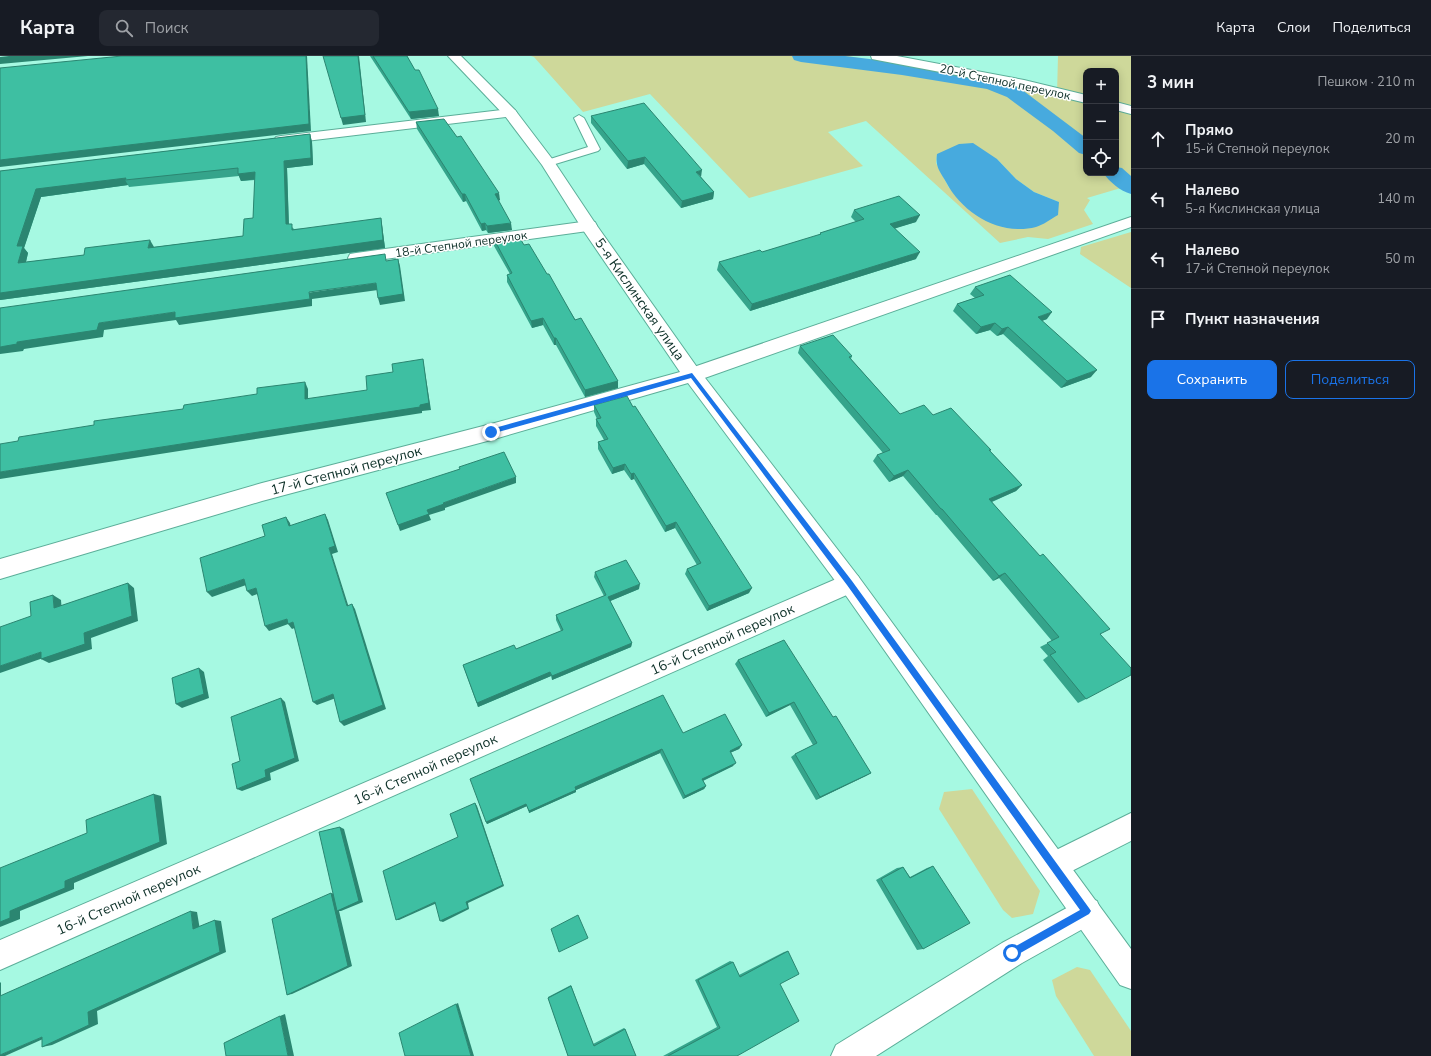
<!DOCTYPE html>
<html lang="ru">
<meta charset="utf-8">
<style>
:root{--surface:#171b24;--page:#242831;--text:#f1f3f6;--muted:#9ea1a6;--line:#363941;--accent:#1a73e8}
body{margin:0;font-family:"Nunito Sans",sans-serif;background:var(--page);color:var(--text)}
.controls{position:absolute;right:12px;top:12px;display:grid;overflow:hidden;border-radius:8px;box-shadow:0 2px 10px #0003}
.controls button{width:36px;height:36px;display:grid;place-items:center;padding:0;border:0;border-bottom:1px solid var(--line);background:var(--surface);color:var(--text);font:20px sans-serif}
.stop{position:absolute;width:12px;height:12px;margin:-9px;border:3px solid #1a73e8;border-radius:50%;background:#fff}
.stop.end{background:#1a73e8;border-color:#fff;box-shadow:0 1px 4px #0008}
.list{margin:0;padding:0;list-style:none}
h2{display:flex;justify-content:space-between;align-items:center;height:52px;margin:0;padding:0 16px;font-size:17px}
h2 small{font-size:13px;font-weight:400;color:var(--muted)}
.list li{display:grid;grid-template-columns:26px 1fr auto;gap:12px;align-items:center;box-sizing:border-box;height:60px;padding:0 16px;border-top:1px solid var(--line)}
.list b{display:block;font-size:15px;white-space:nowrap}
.list p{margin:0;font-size:13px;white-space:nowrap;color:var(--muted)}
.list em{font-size:13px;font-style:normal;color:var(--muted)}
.actions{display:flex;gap:8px;padding:12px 16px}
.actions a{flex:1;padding:9px 0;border:1px solid var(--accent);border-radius:8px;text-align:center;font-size:14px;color:var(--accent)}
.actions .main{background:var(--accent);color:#fff}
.icon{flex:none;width:22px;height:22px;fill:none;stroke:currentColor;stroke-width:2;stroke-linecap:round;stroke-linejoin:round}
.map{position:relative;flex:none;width:1131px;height:1000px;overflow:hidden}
header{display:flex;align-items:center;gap:24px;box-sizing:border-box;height:56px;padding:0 20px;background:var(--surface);border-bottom:1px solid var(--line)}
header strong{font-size:19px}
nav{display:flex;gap:22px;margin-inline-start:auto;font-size:14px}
.search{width:280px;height:36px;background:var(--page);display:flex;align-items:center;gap:10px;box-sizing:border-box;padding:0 14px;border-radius:8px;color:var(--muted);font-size:15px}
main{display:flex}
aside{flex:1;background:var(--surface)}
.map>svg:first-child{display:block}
</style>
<header>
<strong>Карта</strong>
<div class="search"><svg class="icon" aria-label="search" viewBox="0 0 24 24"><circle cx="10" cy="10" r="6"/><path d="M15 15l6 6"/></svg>Поиск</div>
<nav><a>Карта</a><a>Слои</a><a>Поделиться</a></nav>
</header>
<main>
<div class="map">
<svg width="1131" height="1000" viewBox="0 0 1131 1000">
<rect width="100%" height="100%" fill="#a6f9e2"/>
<g fill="#ced89a" fill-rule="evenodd">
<path d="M 531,0 L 848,0 L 1057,38 L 1058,0 L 1131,0 L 1131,129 L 1087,142 L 1090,144 L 1084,154 L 1093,168 L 1048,183 L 1028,181 L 1000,187 L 866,65 L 828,76 L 863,110 L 749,142 L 650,38 L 583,56 L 534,1 ZM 1086,15 L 1116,15 L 1116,117 L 1086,117 ZM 937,98 L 997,103 L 1016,123 L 1034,136 L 1059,146 L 949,132 L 936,107 Z"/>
<polygon points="1131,176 1131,232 1080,198 1081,191"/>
<polygon points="972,733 1040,835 1033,858 1012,862 1003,854 939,753 944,736"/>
<polygon points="1077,911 1090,914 1131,975 1131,1000 1094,1000 1056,940 1052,924"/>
</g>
<path fill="#47aade" d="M 973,87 L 997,103 L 1016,123 L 1034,136 L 1059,146 L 1058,159 C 1051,163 1043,169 1036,171 C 1000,180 963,158 946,126 C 940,115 935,111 937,98 L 959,88 Z"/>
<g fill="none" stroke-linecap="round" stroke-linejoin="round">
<g fill="#47aade" fill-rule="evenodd">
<polygon points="792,0 845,0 902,7 998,24 1021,33 1086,82 1086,99 1079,97 1053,75 1007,41 987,33 902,19 801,6 794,4"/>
<path d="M 1116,111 L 1122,112 L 1131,120 L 1131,138 C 1120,135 1110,126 1103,117 L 1116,117 Z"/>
</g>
<g stroke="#5cae99" stroke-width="2">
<polygon id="service" points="579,59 584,62 600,93 598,95 552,109 544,109 542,107 544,105 588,91 574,62"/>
</g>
<g stroke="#5cae99" stroke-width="2">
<g id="minor">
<polygon points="871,0 897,0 1024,24 1086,39 1086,47 1024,32 877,4 872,3"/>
<polygon points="1116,46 1131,50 1131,58 1116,54"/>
<polygon points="510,53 515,54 517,57 515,60 281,88 276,87 274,84 276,81 281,80"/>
<polygon points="1131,161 1131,171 699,324 692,326 685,324 683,319 685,314"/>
<polygon points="589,165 595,166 597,170 595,174 356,207 350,206 348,202 350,198 356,197"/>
<polygon points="850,517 858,520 861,527 858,534 0,914 0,884"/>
<polygon points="1131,757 1131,785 1054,824 1044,820 1040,810 1044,800"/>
<polygon points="1087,841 1097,845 1101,855 1097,865 1022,907 876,1000 831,1000 836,989 1002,887"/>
</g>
</g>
<g stroke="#5cae99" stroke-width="2">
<polygon id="tertiary" points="448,0 461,0 515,54 553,104 595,167 699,314 858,520 1131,893 1131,933 1120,929 842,534 688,327 491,384 262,445 0,523 0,503 262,427 491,368 680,316 583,174 542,109 505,60"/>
</g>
<use href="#service" fill="#fff" fill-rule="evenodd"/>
<use href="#minor" fill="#fff" fill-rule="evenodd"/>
<use href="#tertiary" fill="#fff" fill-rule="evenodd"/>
</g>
<g fill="#35a48b" fill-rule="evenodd">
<polygon points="370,0 407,0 439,60 411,63"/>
<polygon points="591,60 701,121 714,136 713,143 681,152 644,108 627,113 591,67"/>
<polygon points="416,66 457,81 500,144 498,145 512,174 488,177 486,174 482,175 466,145 463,146 417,73"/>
<path d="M 310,78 L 312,86 L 313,109 L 287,112 L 289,168 L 294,173 L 382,169 L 385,192 L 0,244 L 0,115 ZM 239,120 L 241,125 L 255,124 L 253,162 L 243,180 L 154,191 L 26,206 L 28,197 L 24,192 L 41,141 L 128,129 L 129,131 Z"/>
<polygon points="854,154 916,166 895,172 916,203 750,255 717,214 719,206 762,196 820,179 820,177 856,166 851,161"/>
<polygon points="494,183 524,189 547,218 618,332 585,341 556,289 554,289 543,269 532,272 507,226 507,219 510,218 494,190"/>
<polygon points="975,231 1047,263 1042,265 1091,321 1061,332 1003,278 997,280 990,274 976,278 953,255 957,248 975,242 970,238"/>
<polygon points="800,290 852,300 851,303 900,358 933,359 991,394 990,395 1022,429 1016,435 992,446 1101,578 1086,643 1078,647 1043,604 1048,600 1040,591 1052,585 999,522 993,525 937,459 936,459 903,420 889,426 873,405 877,399 883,397 798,297"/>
<polygon points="594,349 749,537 707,555 685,518 687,513 697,509 675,472 665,476 634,423 631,424 624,414 612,418 598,393 598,386 604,384 596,370 596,363 597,363 594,356"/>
<polygon points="595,516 639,533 610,545 632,587 631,591 552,624 551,620 478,651 463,609 516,593 561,575 556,564 556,559 604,540 594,521"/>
<polygon points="738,604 833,661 871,717 816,744 791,701 795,698 813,689 790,649 766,661 735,608"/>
<polygon points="683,677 742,689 739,693 730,697 733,710 703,725 706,730 704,733 683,743 660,697 576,734 576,736 529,757 527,750 487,768 486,766"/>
<polygon points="933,810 923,893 917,894 876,824 897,812 903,811 910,821 927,812"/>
<polygon points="788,895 780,928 737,1000 663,1000 717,971 695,924 730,905 733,906 739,919 784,896"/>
<polygon points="571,929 593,988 624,972 625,973 636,1000 568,1000 548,942 548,941"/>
</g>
<g fill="#2b8671">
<polygon points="9,0 88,0 0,8 0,1"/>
<polygon points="306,0 307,0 311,75 0,111 0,104"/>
<polygon points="358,0 359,0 366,66 343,69 341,62"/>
<polygon points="438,53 439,60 411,63 409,56"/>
<polygon points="310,78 312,86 313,109 287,112 289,176 286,168 284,105"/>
<polygon points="645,101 644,108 627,113 628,105"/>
<polygon points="702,114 701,121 696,116"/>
<polygon points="255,116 258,123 241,125 238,118"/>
<polygon points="126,122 125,124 128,129 41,141 24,192 28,197 24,214 18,207 17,190 36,133"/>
<polygon points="714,136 713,143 681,152 682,145"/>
<polygon points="499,137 500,144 495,146 495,138"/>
<polygon points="462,138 465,138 466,145 463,146"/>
<polygon points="920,159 916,166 887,175 890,168"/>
<polygon points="381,162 382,169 385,192 0,244 0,237"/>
<polygon points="485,167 486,174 482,175 481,168"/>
<polygon points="511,167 512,174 488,177 487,170"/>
<polygon points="150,184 154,191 152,199 148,192"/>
<polygon points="920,196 916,203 750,255 752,248"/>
<polygon points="398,203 400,210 405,245 380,249 378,242"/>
<polygon points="376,227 378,234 312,243 312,250 179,269 176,264 104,274 103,281 24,293 23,295 0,298 0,291 17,286 99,267"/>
<polygon points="1052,256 1047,263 1033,268 1038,261"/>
<polygon points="543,262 543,269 532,272 531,265"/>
<polygon points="995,267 990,274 976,278 981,271"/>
<polygon points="1008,271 1003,278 997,280 1002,273"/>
<rect x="554" y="282" width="2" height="7"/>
<polygon points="423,303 424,310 431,354 422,355 422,357 0,423 0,416 420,349"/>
<polygon points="1097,314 1091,321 1061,332 1067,325"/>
<polygon points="618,325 618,332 585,341 585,334"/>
<polygon points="305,326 308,333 308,350 305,343"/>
<polygon points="625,408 624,414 612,418 613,412"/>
<polygon points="908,414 903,420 889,426 894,420"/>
<polygon points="634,417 634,423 631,424 631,418"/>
<polygon points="516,421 516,427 445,452 445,454 429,459 431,464 400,475 398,469 427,454 443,447"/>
<polygon points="1022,429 1016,435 984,449 989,443"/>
<polygon points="325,458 328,464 338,496 332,498 350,555 347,550 329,492"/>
<polygon points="286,461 290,467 292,476 289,470"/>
<polygon points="676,466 675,472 665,476 666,470"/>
<polygon points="1005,517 999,522 993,525 999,520"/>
<polygon points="244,523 249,528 212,541 207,536"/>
<polygon points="128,527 134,532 138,565 91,582 92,593 49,607 41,603 84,577"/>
<polygon points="640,528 639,533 608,546 608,541"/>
<polygon points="256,532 260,537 252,540 247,535"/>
<polygon points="752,532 749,537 707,555 709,550"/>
<polygon points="53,539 61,544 62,557 54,552"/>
<polygon points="352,548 355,553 386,653 344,670 340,666"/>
<polygon points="287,563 291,567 269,575 265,570"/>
<polygon points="293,566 297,571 292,573 288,568"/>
<polygon points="632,587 631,591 552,624 552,620"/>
<polygon points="41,596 49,600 0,617 0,610"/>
<polygon points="199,612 204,616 209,642 182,652 176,648"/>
<polygon points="550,616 551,620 478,651 477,647"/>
<polygon points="333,638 336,642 317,649 313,646"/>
<polygon points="281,642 285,646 299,705 270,717 271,724 242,735 237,733 265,714"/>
<polygon points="794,646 790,649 766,661 769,657"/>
<polygon points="742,689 739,693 727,698 730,695"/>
<polygon points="662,693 660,697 576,734 576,736 529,757 529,755 575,731"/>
<polygon points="736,707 733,710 700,726 702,723"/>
<polygon points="871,717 866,720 816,744 820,741"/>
<polygon points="706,730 704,733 683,743 685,740"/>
<polygon points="154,738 161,740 167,788 74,827 74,833 20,855 20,863 0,871 0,866 10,855 65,825"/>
<polygon points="475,747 477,750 504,830 468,847 469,853 443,866 440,865 466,846"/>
<polygon points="526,748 527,750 487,768 486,766"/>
<polygon points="340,771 344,773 363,846 341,855 339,855 352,910 292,938 287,939 331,837 335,838"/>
<polygon points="435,846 437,847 399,864 396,864"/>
<polygon points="191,855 197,856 200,874 193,873"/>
<polygon points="215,864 221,865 226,896 97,955 98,968 52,989 42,991 88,956"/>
<polygon points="1,926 1,943 0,943 0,927"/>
<polygon points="458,947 474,1000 471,1000 456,948"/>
<polygon points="285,958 294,1000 288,1000 280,960"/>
<polygon points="52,979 5,1000 0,1000 0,999 42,981"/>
</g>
<g fill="#3ebfa2" stroke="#2b8671" fill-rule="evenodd">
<polygon points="122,0 306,0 309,68 0,104 0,12"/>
<polygon points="323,0 358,0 365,59 341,62"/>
<polygon points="373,0 407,0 415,14 419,14 438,53 409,56"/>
<polygon points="644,47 702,114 696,116 714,136 682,145 645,101 628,105 591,60"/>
<polygon points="444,63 457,81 461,80 499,137 495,138 511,167 487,170 485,167 481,168 465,138 462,138 416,66"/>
<path d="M 310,78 L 311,102 L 284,105 L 286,168 L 292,168 L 292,174 L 381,162 L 383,184 L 0,237 L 0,115 ZM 238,112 L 238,118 L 255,116 L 253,162 L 244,163 L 243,180 L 148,192 L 150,184 L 85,192 L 84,199 L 18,207 L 23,190 L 17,190 L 36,133 L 126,122 L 125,124 Z"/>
<polygon points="899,140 920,159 890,168 920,196 752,248 719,206 760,194 762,196 821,178 820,177 864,163 854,154"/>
<polygon points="518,179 524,189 529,188 547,218 549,218 575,264 581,262 618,325 585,334 556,282 554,282 543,262 531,265 507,219 512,217 494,183"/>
<polygon points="385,198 386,205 398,203 403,238 378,242 376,227 309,236 310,243 175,262 175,256 99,267 97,274 17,286 17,288 0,291 0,252"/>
<polygon points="1010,219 1052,256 1038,261 1097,314 1067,325 1008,271 1002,273 995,267 981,271 957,248 984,239 975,231"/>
<polygon points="833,279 852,300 849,301 900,358 924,349 933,359 951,352 991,394 989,394 1022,429 989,443 1040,500 1043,498 1110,573 1100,578 1131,612 1131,619 1086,643 1050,599 1056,596 1047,587 1059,581 1005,517 999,520 942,453 941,453 908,414 894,420 877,399 890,394 800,290"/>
<polygon points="423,303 429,347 420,349 420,351 0,416 0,388 18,385 19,381 94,369 94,365 183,353 184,349 257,338 257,332 305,326 305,343 367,334 366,320 393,316 392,308"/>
<polygon points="627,340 633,351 635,350 752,532 709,550 687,513 701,507 676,466 666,470 634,417 631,418 625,408 613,412 598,386 608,383 596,363 601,362 594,349"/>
<polygon points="504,396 516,421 443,447 444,448 427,454 429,458 398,469 386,437 460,413 459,411"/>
<polygon points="325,458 335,490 329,492 347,550 352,548 383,649 340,666 333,638 313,646 293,566 288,568 287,563 265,570 256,532 247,535 244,523 207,536 200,502 265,480 262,469 286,461 289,470"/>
<polygon points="626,504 640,528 608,541 632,587 552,620 550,616 477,647 463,609 514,589 516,593 563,574 556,559 606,539 595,516"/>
<polygon points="128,527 132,560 84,577 85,588 41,603 41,596 0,610 0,571 31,560 30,546 53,539 54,552"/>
<polygon points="784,584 833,661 836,660 871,717 820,741 795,698 817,687 794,646 769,657 738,604"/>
<polygon points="199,612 204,638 176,648 172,622"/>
<polygon points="663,639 683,677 725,658 742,689 730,695 736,707 702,723 706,730 685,740 662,693 575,731 576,734 529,755 526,748 486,766 470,723"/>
<polygon points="281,642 295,702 265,714 266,721 237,733 232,708 240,705 231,661"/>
<polygon points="154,738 160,786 65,825 65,832 10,855 10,862 0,866 0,812 87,777 86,764"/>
<polygon points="475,747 503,829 466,846 468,852 440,865 435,846 396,864 383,815 458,781 450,758"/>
<polygon points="340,771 359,845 337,855 319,776"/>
<polygon points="933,810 970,867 923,893 881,823 903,811 910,822"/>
<polygon points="331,837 348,910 287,939 272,863"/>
<polygon points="191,855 193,873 215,864 220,896 88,956 89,969 42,991 42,981 0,999 0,940"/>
<polygon points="578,859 588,882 559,896 551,873"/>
<polygon points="788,895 799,918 780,928 799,965 737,1000 668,1000 720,972 698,924 733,906 740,921"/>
<polygon points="571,930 594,990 625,973 636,1000 568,1000 548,942"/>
<polygon points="456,948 471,1000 405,1000 399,977"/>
<polygon points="280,960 288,1000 226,1000 224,987"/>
</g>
<polygon fill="#1a73e8" points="692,317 852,525 1089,852 1091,855 1089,858 1015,900 1012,901 1009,900 1008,897 1009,894 1080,854 847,529 691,322 491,378 488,376 491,373"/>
<g text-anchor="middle" stroke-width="3" stroke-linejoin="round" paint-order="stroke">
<g font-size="12" fill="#0c2f27" stroke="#fff">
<text transform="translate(1005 26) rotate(12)" y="4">20-й Степной переулок</text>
<text transform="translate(461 188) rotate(-8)" y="4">18-й Степной переулок</text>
</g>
<g font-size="14" fill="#0c2f27" stroke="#fff">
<text transform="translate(640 243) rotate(55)" y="5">5-я Кислинская улица</text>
<text transform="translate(346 414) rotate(-15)" y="5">17-й Степной переулок</text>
<text transform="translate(722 583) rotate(-24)" y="5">16-й Степной переулок</text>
<text transform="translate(425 713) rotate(-24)" y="5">16-й Степной переулок</text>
<text transform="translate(128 843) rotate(-24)" y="5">16-й Степной переулок</text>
</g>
</g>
</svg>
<div class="controls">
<button>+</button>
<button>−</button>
<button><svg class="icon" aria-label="locate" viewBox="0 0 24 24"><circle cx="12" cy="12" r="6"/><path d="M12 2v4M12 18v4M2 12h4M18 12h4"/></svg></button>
</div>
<div class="stop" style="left:1012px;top:897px"></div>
<div class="stop end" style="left:491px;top:376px"></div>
</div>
<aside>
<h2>3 мин<small>Пешком · 210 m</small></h2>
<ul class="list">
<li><svg class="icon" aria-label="ahead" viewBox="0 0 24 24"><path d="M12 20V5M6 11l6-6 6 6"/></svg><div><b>Прямо</b><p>15-й Степной переулок</p></div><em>20 m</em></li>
<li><svg class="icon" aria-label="left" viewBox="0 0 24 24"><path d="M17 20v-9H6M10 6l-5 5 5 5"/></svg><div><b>Налево</b><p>5-я Кислинская улица</p></div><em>140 m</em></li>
<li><svg class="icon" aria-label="left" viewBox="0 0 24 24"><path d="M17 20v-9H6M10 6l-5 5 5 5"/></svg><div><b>Налево</b><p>17-й Степной переулок</p></div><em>50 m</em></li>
<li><svg class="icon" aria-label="arrive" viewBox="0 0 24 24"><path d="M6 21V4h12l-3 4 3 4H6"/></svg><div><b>Пункт назначения</b></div></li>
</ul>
<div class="actions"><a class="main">Сохранить</a><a>Поделиться</a></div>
</aside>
</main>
